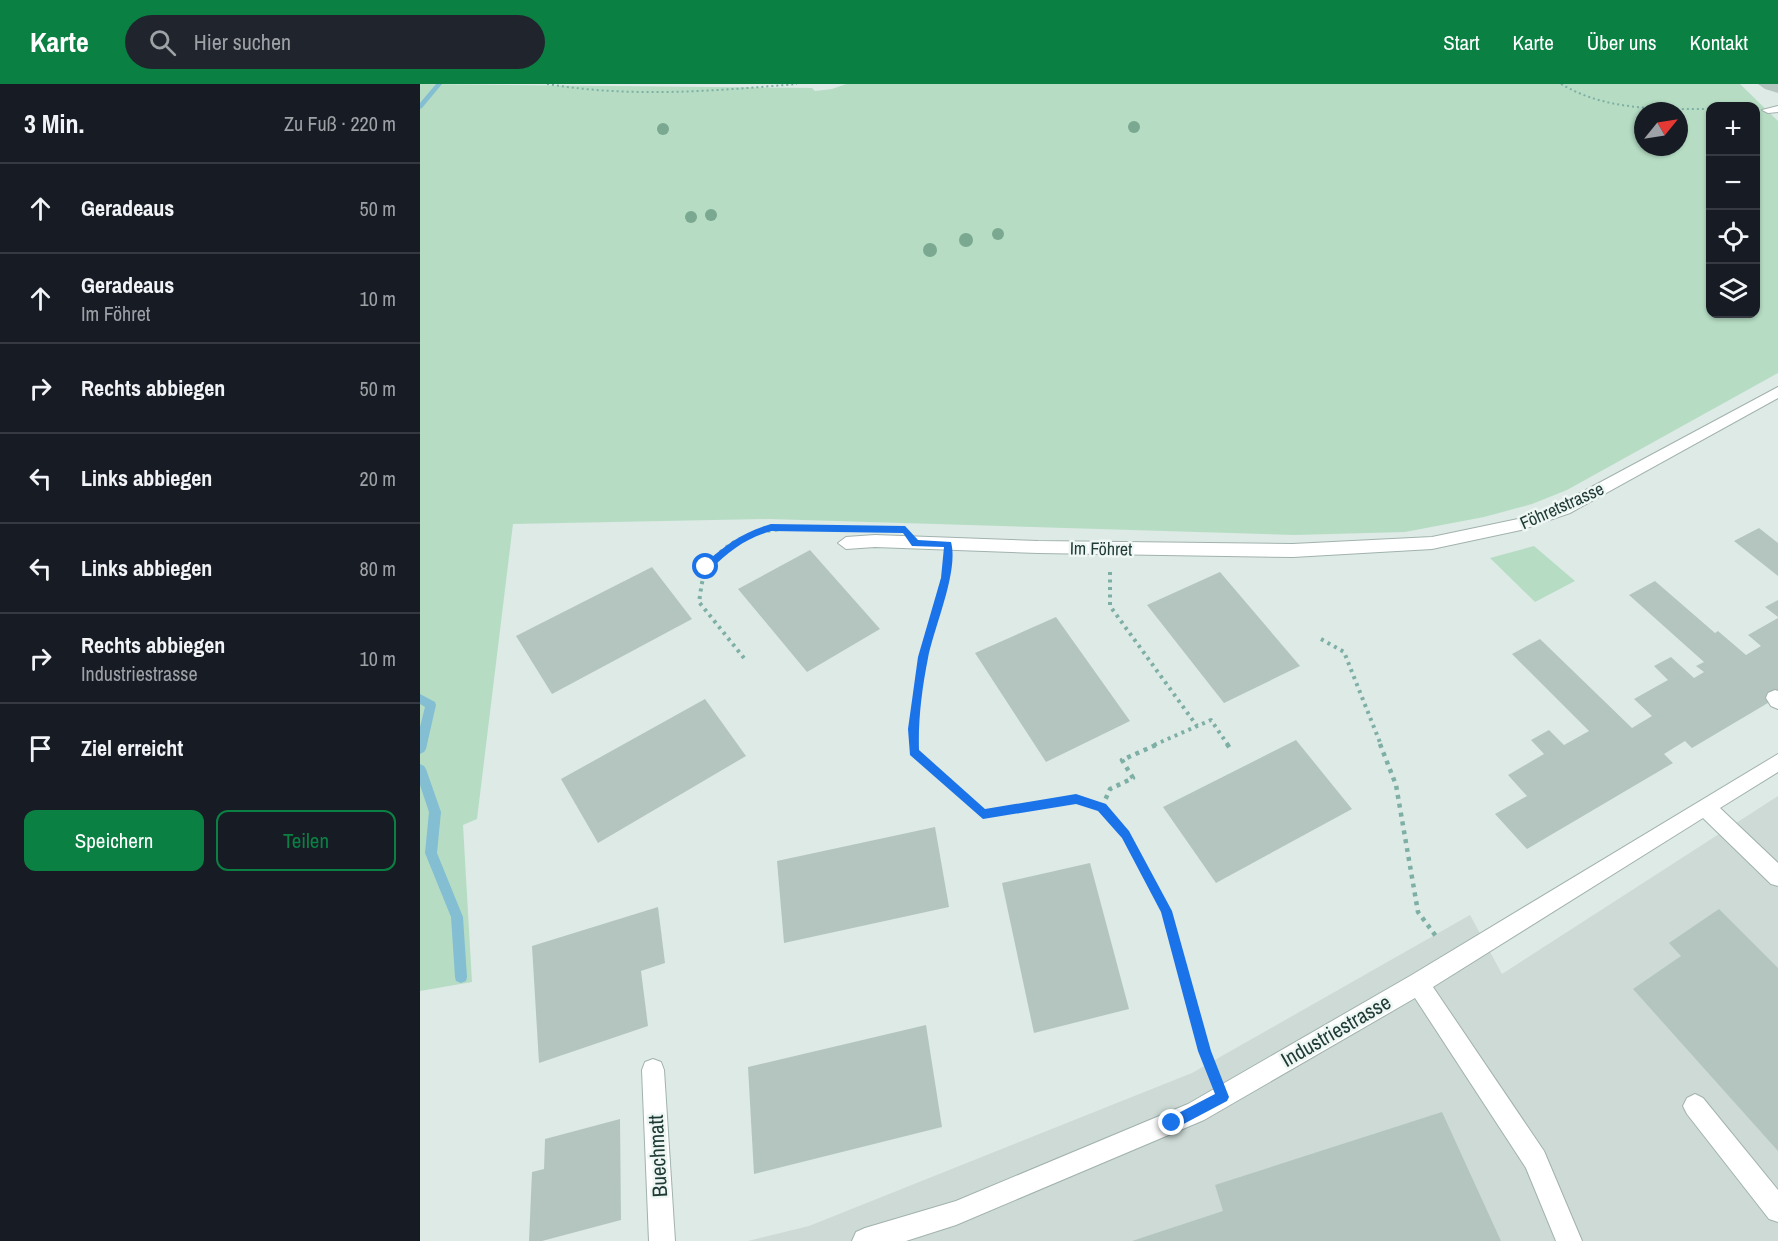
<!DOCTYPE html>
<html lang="de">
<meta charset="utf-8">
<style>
:root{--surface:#171b24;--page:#20242c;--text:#f1f3f6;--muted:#9ea1a6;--line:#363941;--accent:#0b8043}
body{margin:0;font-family:"Archivo Narrow",sans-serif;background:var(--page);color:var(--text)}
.controls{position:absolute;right:18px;top:18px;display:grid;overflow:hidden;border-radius:12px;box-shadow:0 2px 4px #0004}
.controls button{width:54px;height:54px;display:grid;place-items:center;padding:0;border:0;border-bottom:2px solid var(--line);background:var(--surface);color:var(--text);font:30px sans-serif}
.compass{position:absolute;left:1214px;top:18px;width:54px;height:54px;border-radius:50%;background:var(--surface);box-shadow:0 2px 4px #0004;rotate:60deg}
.stop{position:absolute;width:18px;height:18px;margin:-14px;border:4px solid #1a73e8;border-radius:50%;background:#fff}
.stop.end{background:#1a73e8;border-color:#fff;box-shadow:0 2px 6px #0008}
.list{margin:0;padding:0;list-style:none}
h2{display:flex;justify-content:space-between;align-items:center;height:78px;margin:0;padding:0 24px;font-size:26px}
h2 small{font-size:20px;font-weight:400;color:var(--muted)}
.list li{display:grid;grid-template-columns:39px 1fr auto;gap:18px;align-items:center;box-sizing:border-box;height:90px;padding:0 24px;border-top:2px solid var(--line)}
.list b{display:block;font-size:22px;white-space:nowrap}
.list p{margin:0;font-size:20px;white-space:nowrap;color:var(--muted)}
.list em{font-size:20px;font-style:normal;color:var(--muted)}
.actions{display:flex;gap:12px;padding:18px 24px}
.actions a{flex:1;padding:14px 0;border:2px solid var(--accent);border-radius:12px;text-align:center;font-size:21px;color:var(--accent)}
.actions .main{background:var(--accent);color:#fff}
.icon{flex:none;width:33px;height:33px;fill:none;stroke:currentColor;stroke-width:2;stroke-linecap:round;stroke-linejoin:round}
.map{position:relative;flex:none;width:1358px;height:1157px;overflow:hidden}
header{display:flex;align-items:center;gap:36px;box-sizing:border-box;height:84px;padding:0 30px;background:var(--accent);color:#fff}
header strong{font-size:28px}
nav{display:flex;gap:33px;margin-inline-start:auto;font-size:21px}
.search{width:420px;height:54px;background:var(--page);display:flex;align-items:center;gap:15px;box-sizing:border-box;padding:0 21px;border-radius:33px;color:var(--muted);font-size:22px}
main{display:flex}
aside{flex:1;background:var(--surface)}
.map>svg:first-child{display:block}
</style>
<header>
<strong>Karte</strong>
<div class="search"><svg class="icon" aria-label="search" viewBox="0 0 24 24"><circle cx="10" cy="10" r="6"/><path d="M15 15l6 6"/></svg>Hier suchen</div>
<nav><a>Start</a><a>Karte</a><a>Über uns</a><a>Kontakt</a></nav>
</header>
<main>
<aside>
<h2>3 Min.<small>Zu Fuß · 220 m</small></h2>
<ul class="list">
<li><svg class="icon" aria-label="ahead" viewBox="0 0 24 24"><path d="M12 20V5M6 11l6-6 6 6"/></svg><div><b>Geradeaus</b></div><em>50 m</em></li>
<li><svg class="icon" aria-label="ahead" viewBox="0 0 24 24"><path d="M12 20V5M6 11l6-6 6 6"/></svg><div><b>Geradeaus</b><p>Im Föhret</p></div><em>10 m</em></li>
<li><svg class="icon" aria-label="right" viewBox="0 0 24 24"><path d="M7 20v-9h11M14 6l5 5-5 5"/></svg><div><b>Rechts abbiegen</b></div><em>50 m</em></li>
<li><svg class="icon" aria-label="left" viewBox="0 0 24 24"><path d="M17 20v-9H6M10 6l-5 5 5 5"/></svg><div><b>Links abbiegen</b></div><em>20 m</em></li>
<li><svg class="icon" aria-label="left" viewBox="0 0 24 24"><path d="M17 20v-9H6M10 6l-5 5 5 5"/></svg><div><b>Links abbiegen</b></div><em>80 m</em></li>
<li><svg class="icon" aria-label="right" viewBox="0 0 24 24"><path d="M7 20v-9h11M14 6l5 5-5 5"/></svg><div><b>Rechts abbiegen</b><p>Industriestrasse</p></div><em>10 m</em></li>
<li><svg class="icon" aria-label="arrive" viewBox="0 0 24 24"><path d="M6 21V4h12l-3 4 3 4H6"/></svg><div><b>Ziel erreicht</b></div></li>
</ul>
<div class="actions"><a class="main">Speichern</a><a>Teilen</a></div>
</aside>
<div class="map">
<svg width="1358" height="1157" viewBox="0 0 1358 1157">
<rect width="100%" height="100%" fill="#deeae6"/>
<polygon fill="#cddad5" points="1358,712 1358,1157 328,1157 389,1142 772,989 1050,831 1082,890"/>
<g fill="#b6ddc4" fill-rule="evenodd">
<path d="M 0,0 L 392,4 L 395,7 L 412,5 L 426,0 L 1320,0 L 1358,37 L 1358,289 L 1147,406 L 1112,420 L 1064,433 L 985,448 L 874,451 L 349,435 L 93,440 L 57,735 L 43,741 L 52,898 L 0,907 ZM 1290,22 L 1336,22 L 1336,230 L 1290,230 ZM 1223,27 L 1259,27 L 1259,63 L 1223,63 Z"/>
<polygon points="1114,462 1155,497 1115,518 1070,474"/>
</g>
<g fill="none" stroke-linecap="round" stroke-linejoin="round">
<g fill="#84bed2" fill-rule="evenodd">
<polygon points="16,0 22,0 2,24 0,25 0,19"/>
<polygon points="0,610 15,618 16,621 6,665 4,668 0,670 0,643 5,623 0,620"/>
<polygon points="0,680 4,682 6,685 21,728 17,769 43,833 47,893 46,897 41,899 36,897 35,893 31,833 5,769 9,728 0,701"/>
</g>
</g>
<g fill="#b4c5bf">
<polygon points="1338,0 1358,0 1358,9 1345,5"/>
<polygon points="1339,444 1358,459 1358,492 1314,457"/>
<polygon points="390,466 460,545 387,588 318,505"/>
<polygon points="232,483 272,535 132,610 96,552"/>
<polygon points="800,488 880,582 804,619 727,521"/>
<polygon points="1235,497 1295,549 1298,547 1326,571 1341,562 1328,551 1358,534 1358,613 1272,664 1265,657 1244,670 1253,679 1107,765 1075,730 1107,712 1088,691 1124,670 1111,656 1129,646 1144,661 1169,647 1092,570 1120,555 1212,644 1232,632 1214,615 1248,596 1234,582 1251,573 1274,594 1284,588 1276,582 1284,578 1209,511"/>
<polygon points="1358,516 1358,533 1345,523"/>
<polygon points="636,533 710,637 626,678 555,569"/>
<polygon points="285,615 326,672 178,759 141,695"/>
<polygon points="876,656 932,725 796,799 743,723"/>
<polygon points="515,743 529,823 364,859 357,777"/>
<polygon points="670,779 709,925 614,949 582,799"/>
<polygon points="238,823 245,879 221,887 228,942 119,979 112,862"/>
<polygon points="1299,825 1358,884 1358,1067 1213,905 1261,872 1249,859"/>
<polygon points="506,941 522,1043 334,1090 328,983"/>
<polygon points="1022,1028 1081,1157 712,1157 803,1127 795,1101"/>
<polygon points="200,1035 201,1136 122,1157 109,1157 112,1088 124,1085 125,1055"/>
</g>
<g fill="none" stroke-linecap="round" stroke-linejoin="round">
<g stroke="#a1b2ae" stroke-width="2">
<g id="minor">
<polygon points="1358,22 1358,28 1348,29 1342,26"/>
<polygon points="1358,303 1358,314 1150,429 1101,446 1012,465 873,473 618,469 455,463 426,465 418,459 426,453 455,451 618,457 873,460 1012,453 1098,435 1138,421"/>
<polygon points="1355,606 1358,607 1358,625 1351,622 1346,614 1348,609"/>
<polygon points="1358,670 1358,688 1300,724 1358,779 1358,802 1351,800 1283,734 1013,903 1124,1067 1162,1157 1136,1157 1106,1084 995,914 784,1036 536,1141 486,1157 432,1157 436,1148 445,1144 536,1117 768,1020 990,892"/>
<polygon points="233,975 241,978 244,986 255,1157 229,1157 222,986 225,978"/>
<polygon points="1275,1010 1283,1014 1358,1106 1358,1138 1349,1135 1267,1030 1263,1022 1267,1014"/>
</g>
</g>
<g stroke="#7eafa5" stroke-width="2" stroke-dasharray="2 3" stroke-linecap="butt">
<path d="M 127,0 C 211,14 293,7 377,0"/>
<path d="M 1141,0 C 1187,27 1238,25 1290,25"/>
</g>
<g stroke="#7eafa5" stroke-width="4" stroke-dasharray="3 4.5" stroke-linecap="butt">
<polyline points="690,488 690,522 777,642"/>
<polyline points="901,555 924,568 961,661"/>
<path d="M 324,574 L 279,518 C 281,507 282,490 288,482 C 318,441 365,444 409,444"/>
<polyline points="493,661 503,573 526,482"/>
<polyline points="734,661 791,636 808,661"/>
</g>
<g stroke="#7eafa5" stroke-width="4.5" stroke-dasharray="4 5" stroke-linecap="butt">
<polyline points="493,660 493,668 563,731 656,715 682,723 706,750 746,827 792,987"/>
<polyline points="807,660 811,666"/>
<polyline points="960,660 976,701 998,828 1018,855"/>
<polyline points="682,723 690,705 713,694 702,676 738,660"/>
</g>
<use href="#minor" fill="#fff" fill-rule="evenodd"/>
</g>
<g fill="#7aa891">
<circle cx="714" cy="43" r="6"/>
<circle cx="243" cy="45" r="6"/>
<circle cx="291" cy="131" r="6"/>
<circle cx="271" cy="133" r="6"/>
<circle cx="578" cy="150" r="6"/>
<circle cx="546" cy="156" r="7"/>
<circle cx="510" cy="166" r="7"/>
</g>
<path fill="#1a73e8" d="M 351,440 L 485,442 L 498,456 L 531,458 C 539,487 514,543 508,574 C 502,604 498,636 499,666 L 565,725 L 656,710 L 686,720 L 709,747 L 752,827 L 791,967 L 809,1013 L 807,1017 L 756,1044 L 747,1044 L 747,1035 L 795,1010 L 778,967 L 741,828 L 702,754 L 678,727 L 656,720 L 563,735 L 490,671 L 488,645 L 498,573 L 521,494 L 524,463 L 492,462 L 483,449 L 351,447 C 326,454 309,467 290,486 L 283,486 L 283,481 C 305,461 323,448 351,440 Z"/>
<g text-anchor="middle" stroke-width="5" stroke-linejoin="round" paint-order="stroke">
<g font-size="18" fill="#1f3b36" stroke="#eff7f4">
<text transform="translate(1142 422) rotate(-24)" y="6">Föhretstrasse</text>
<text transform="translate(681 465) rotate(1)" y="6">Im Föhret</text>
</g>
<g font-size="21" fill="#1f3b36" stroke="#eff7f4">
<text transform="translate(916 947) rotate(-30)" y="7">Industriestrasse</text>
<text transform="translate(238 1072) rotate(-93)" y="7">Buechmatt</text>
</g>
</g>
</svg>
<div class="controls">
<button>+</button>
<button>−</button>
<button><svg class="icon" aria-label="locate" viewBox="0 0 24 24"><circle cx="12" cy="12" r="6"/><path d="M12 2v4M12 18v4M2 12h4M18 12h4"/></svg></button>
<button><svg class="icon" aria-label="layers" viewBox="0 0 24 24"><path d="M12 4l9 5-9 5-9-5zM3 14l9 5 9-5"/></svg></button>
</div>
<svg class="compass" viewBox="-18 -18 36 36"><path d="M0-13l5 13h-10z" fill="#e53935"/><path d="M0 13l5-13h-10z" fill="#9ea1a6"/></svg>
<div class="stop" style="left:286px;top:483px"></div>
<div class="stop end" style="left:752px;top:1039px"></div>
</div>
</main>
